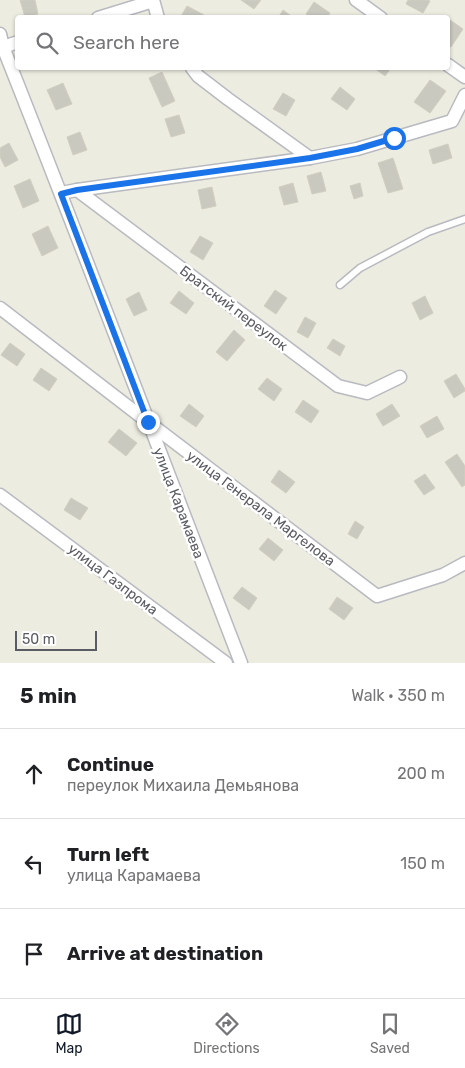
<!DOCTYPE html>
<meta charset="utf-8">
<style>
:root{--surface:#fff;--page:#f6f6f6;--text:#202124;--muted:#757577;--line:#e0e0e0;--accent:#111827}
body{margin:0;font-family:Rubik,sans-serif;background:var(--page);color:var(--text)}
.scale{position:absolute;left:15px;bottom:12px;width:82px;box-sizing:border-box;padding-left:5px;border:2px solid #595c62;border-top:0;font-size:14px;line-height:18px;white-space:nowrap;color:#595c62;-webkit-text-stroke:4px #fff;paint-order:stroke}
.stop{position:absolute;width:15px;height:15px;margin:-11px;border:4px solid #1a73e8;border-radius:50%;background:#fff}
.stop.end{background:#1a73e8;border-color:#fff;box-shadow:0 1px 5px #0008}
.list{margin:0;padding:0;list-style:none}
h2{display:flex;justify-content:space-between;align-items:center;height:65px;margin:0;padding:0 20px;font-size:21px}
h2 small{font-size:16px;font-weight:400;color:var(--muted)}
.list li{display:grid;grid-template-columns:32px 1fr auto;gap:15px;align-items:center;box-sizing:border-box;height:90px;padding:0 20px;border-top:1px solid var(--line)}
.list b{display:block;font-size:19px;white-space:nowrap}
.list p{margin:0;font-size:16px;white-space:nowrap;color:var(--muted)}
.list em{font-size:16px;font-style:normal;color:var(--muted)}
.icon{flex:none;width:28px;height:28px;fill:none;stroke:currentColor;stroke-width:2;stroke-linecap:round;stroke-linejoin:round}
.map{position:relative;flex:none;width:465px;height:663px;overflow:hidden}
.search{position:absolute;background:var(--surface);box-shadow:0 1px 4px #0004;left:15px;right:15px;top:15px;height:55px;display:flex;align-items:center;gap:12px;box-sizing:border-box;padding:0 18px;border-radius:5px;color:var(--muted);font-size:19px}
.sheet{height:335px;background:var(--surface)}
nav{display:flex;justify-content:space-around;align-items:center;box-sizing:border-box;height:70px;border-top:1px solid var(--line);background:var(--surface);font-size:14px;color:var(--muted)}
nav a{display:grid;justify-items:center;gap:2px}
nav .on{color:var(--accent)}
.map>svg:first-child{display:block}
</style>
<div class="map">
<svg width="465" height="663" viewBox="0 0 465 663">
<rect width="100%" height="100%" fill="#edece1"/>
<g fill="#c9c9c0" stroke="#d1cfbf">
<polygon points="20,0 35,0 38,14 25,17"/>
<polygon points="241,0 261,0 254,9"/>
<polygon points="408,0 428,0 430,1 423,13 406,4"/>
<polygon points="314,2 330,13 327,18 311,18 306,14"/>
<polygon points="187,6 204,15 202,18 180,18"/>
<polygon points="283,10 294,18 278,18"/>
<polygon points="450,20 463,29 451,47 448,45 448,23"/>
<polygon points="374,68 391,68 385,76"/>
<polygon points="162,72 175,101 162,107 149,78"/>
<polygon points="430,80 446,91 430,113 414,102"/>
<polygon points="63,83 72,104 56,110 47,90"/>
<polygon points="340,87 355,99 347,110 331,99"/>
<polygon points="283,93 295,100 286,116 273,109"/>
<polygon points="179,115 185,133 171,137 165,119"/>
<polygon points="80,132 87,150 73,155 67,137"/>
<polygon points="9,143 18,160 5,167 0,157 0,148"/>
<polygon points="448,144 452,158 433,164 429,150"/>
<polygon points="393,158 403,189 388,193 378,163"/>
<polygon points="321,172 326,191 312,194 307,176"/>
<polygon points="30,179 39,201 23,208 14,186"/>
<polygon points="293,183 298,202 284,205 279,187"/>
<polygon points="360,183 363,196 354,199 350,186"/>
<polygon points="212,187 216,206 202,209 198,190"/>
<polygon points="48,226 58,248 42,256 32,234"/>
<polygon points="200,236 213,243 203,260 190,252"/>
<polygon points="275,290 287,298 276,314 264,306"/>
<polygon points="179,291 194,303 186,314 170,303"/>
<polygon points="139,292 147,310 134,316 126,299"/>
<polygon points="425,296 433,313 420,320 412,303"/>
<polygon points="305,317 316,323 308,338 297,332"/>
<polygon points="234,330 245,340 227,361 216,352"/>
<polygon points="333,339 345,346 340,356 327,348"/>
<polygon points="10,343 25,354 17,366 1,355"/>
<polygon points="41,368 57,379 49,391 33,380"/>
<polygon points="456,374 465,389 465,391 454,398 444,381"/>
<polygon points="267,378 282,389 274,401 258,389"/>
<polygon points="303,400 319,411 311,423 295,412"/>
<polygon points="189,404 204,416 196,427 180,416"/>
<polygon points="392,404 400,416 383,426 376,414"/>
<polygon points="437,416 444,429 427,438 420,426"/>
<polygon points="119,429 137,443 126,456 108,442"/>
<polygon points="457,454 465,466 465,485 462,487 445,462"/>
<polygon points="279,470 295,482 286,493 271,482"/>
<polygon points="425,474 435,488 424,495 414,481"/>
<polygon points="71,498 88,508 80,520 64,510"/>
<polygon points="355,521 364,527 357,539 348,534"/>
<polygon points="268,538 283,550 274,561 259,549"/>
<polygon points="242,587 257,598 249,610 233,598"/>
<polygon points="337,597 353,608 344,620 329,609"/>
</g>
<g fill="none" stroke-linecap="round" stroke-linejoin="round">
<g stroke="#b8bac0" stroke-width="9">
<polyline id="lane" points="340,285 360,268 428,232 465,219"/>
</g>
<g stroke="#b8bac0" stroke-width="15">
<g id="street">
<polyline points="153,0 158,18"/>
<polyline points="356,0 381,18"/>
<polyline points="98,18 153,1"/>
<path d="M 0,34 L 3,47 C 84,251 162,458 241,663"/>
<polyline points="0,48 18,42"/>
<polyline points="448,65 465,77"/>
<polyline points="192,68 198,76 228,99 310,158"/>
<polyline points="77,190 338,386 367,393 400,377"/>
<polyline points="61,193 77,190 310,158 357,149 452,121 465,95"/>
<polyline points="0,308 148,422 377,596 443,575 465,563"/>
<polyline points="0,495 226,663"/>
</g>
</g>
<use href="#lane" stroke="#fff" stroke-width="6"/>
<use href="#street" stroke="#fff" stroke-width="12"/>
</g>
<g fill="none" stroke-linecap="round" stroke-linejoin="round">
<polyline stroke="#1a73e8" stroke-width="6" points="148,422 61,194 77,190 310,158 357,149 394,138"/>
</g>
<g text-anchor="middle" stroke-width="5" stroke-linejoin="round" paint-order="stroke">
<g font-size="14" fill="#595c62" stroke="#fff">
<text transform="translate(234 308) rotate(37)" y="5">Братский переулок</text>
<text transform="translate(179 503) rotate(69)" y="5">улица Карамаева</text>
<text transform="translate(261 508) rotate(37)" y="5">улица Генерала Маргелова</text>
<text transform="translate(113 579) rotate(37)" y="5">улица Газпрома</text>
</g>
</g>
</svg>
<div class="scale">50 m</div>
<div class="stop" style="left:394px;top:138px"></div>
<div class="stop end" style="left:148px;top:422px"></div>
<div class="search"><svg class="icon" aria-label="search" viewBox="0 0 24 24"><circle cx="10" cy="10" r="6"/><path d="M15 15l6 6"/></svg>Search here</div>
</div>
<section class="sheet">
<h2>5 min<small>Walk · 350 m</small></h2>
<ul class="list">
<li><svg class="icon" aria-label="ahead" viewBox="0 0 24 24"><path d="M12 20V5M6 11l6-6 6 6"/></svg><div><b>Continue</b><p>переулок Михаила Демьянова</p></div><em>200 m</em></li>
<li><svg class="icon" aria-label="left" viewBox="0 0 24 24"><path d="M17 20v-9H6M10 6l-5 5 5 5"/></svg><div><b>Turn left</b><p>улица Карамаева</p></div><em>150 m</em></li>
<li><svg class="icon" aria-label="arrive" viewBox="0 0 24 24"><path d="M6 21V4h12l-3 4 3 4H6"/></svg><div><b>Arrive at destination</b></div></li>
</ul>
</section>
<nav>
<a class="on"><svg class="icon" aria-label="map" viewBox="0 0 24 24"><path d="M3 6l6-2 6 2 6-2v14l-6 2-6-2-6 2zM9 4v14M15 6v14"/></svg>Map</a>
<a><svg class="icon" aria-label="directions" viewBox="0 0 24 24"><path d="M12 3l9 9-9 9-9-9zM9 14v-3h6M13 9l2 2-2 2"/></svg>Directions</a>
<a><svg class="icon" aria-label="saved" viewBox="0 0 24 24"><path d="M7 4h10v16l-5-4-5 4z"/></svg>Saved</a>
</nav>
